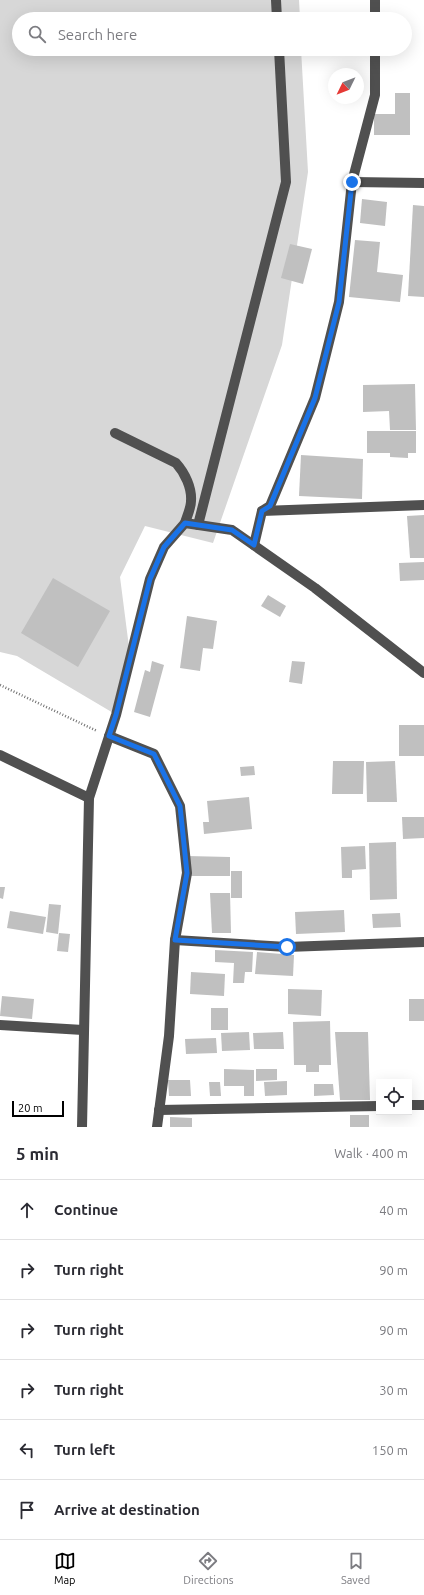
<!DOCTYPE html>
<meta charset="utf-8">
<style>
:root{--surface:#fff;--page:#f7f7f7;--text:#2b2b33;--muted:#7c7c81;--line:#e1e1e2;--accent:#000}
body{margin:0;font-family:Ubuntu,sans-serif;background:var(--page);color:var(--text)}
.controls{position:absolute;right:12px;bottom:12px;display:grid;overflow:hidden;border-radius:0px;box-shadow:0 4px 16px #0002}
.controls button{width:36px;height:36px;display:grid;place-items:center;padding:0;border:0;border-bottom:1px solid var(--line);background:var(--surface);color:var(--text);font:20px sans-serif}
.compass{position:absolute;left:328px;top:68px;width:36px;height:36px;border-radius:50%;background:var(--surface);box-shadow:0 4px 16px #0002;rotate:227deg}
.scale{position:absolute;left:12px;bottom:10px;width:52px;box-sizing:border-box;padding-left:4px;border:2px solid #000;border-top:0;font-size:11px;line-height:14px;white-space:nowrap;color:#000;-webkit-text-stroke:3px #fff;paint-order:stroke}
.stop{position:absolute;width:12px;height:12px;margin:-9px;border:3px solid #1a73e8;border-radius:50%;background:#fff}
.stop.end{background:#1a73e8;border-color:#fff;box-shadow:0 1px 4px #0008}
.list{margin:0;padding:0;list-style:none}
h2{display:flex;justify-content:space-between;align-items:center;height:52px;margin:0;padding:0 16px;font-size:17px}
h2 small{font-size:13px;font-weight:400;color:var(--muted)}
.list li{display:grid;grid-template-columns:26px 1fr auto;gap:12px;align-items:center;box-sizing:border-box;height:60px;padding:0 16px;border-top:1px solid var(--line)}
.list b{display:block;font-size:15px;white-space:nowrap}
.list em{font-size:13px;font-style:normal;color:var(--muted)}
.icon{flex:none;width:22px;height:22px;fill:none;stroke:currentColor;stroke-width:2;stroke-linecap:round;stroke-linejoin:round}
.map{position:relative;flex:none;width:424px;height:1127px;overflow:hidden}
.search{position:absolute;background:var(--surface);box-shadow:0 4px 16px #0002;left:12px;right:12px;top:12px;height:44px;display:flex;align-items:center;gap:10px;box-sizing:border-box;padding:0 14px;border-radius:22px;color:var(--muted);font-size:15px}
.sheet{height:412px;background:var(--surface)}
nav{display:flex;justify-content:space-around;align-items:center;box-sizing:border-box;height:56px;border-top:1px solid var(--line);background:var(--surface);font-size:11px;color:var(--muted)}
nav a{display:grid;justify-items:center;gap:2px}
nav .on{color:var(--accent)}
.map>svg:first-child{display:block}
</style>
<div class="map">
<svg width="424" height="1127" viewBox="0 0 424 1127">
<rect width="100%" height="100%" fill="#fff"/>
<polygon fill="#d7d7d7" points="0,0 299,0 300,19 19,19 19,49 301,49 308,172 282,345 213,543 145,526 120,577 130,655 115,714 17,656 0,652"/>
<g fill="#c0c0c0">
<polygon points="395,93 410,93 410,135 374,135 374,114 395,114"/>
<polygon points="362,199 387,202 385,226 360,223"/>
<polygon points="413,205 424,206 424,297 408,296"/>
<polygon points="355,240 380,242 377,272 403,275 400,302 349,297"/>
<polygon points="290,244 312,249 303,284 281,278"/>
<polygon points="415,384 416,430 390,430 389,411 363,412 363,385"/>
<polygon points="367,431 416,431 416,453 408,453 408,458 390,457 390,453 367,453"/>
<polygon points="301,455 363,459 362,499 299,496"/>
<polygon points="424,515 424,558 410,558 407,516"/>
<polygon points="424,562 424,580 400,581 399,563"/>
<polygon points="53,578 110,611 78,667 21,633"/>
<polygon points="268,595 286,606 280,617 261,606"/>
<polygon points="187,616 217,621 213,649 203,648 200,671 180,668"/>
<polygon points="152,661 164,665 150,717 134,712 145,670 150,672"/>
<polygon points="292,661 305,662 302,684 289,682"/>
<rect x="399" y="725" width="25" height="31"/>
<polygon points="333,761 364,761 363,794 332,794"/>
<polygon points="395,761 397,802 367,802 366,762"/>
<polygon points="254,766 255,775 241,776 240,767"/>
<polygon points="249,797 252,829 204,834 203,822 209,822 207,801"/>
<polygon points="402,817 424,817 424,838 403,839"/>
<polygon points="396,842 397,899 370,900 369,843"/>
<polygon points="365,846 366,869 352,870 352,878 342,878 341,847"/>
<polygon points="187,856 230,857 230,876 187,876"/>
<rect x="231" y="871" width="11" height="27"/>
<polygon points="0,887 5,887 3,899 0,898"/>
<polygon points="210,893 230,893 231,933 212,933"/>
<polygon points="49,904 61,905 58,934 46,932"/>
<polygon points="344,910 345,932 296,934 295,912"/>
<polygon points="10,911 46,917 43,934 7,928"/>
<polygon points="400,913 401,927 373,928 372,914"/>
<polygon points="59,933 70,934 68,952 57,951"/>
<polygon points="215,950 253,952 252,972 245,972 244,983 233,983 234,963 215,962"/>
<polygon points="257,952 294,955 293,976 255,974"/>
<polygon points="191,972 225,974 224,996 190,994"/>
<polygon points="288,989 322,990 321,1016 288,1014"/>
<polygon points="2,996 34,999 32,1019 0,1016"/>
<rect x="409" y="999" width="15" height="22"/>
<rect x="211" y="1008" width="17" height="22"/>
<polygon points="330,1021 331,1065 319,1065 319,1072 306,1072 306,1065 294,1065 293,1022"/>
<polygon points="249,1032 250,1050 222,1051 221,1033"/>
<polygon points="283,1032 284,1049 254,1049 253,1033"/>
<polygon points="335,1032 368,1032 370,1100 340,1100"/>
<polygon points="216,1038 217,1053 186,1054 185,1039"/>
<polygon points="224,1069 254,1070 254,1096 244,1096 244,1086 224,1086"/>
<polygon points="256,1069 277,1069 277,1080 256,1081"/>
<polygon points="168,1080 190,1080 191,1096 169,1096"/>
<polygon points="287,1081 287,1095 265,1096 264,1082"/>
<polygon points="209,1082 220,1082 221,1096 210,1096"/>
<polygon points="314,1084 333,1084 334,1095 314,1096"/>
<rect x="350" y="1115" width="19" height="12"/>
<polygon points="170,1117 192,1118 192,1127 170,1127"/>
</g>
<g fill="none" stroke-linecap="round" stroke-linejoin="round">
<polyline stroke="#727272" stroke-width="2.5" stroke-dasharray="1 2" stroke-linecap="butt" points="0,685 97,731"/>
<g stroke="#505050" stroke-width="10">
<polyline points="276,0 277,19"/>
<polyline points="375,19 375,0"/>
<polyline points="352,182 424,183"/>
<path d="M 115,433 L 176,463 C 185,473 192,488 191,501 C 191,508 187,516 185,523"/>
<polyline points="262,511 424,505"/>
<polyline points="198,525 286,182 279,49"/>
<polyline points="254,545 262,511 270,506 315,398 339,302 352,182 375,95 375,49"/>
<polyline points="109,736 154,754 180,806 187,873 175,940 169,1036 157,1127"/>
<polyline points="0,755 89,798"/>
<polyline points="175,940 287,947 424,942"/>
<polyline points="0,1025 83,1030"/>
<polyline points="409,1105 424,1105"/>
<polyline points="159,1110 379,1106"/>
<polyline points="82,1127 89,798 116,715 150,579 164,547 185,523 232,530 315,588 424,673"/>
</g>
</g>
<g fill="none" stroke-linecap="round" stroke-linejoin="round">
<polyline stroke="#1a73e8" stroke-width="5" points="287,947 175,940 187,873 180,806 154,754 109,736 116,715 150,579 164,547 185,523 232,530 254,545 262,511 270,506 315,398 339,302 352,182"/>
</g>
</svg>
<div class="controls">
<button><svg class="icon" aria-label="locate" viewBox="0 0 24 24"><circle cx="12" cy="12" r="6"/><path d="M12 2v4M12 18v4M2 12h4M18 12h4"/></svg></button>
</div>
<svg class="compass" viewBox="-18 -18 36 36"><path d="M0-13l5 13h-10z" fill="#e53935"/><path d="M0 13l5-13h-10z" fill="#7c7c81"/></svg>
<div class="scale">20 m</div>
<div class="stop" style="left:287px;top:947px"></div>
<div class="stop end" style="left:352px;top:182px"></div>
<div class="search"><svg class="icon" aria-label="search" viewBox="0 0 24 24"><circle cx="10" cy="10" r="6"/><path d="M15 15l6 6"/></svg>Search here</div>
</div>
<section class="sheet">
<h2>5 min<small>Walk · 400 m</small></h2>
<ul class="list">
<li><svg class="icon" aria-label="ahead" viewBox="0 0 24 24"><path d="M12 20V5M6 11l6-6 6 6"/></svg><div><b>Continue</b></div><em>40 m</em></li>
<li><svg class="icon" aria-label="right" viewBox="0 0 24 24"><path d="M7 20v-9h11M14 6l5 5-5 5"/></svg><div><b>Turn right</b></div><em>90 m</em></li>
<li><svg class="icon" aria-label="right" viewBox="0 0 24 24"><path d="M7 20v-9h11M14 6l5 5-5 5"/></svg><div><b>Turn right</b></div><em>90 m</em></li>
<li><svg class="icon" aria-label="right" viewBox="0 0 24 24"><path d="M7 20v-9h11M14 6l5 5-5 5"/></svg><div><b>Turn right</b></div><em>30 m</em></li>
<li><svg class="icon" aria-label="left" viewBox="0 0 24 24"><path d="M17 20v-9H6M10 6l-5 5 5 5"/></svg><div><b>Turn left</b></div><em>150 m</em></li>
<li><svg class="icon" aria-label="arrive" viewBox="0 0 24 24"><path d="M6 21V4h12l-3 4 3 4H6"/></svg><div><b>Arrive at destination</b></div></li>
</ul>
</section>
<nav>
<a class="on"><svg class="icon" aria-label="map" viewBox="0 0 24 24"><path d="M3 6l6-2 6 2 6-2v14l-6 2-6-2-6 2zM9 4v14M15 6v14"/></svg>Map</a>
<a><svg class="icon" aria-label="directions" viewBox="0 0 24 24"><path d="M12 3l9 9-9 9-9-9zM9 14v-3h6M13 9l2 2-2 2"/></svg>Directions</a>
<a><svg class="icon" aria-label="saved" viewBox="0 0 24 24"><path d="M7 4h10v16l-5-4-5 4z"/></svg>Saved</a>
</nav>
